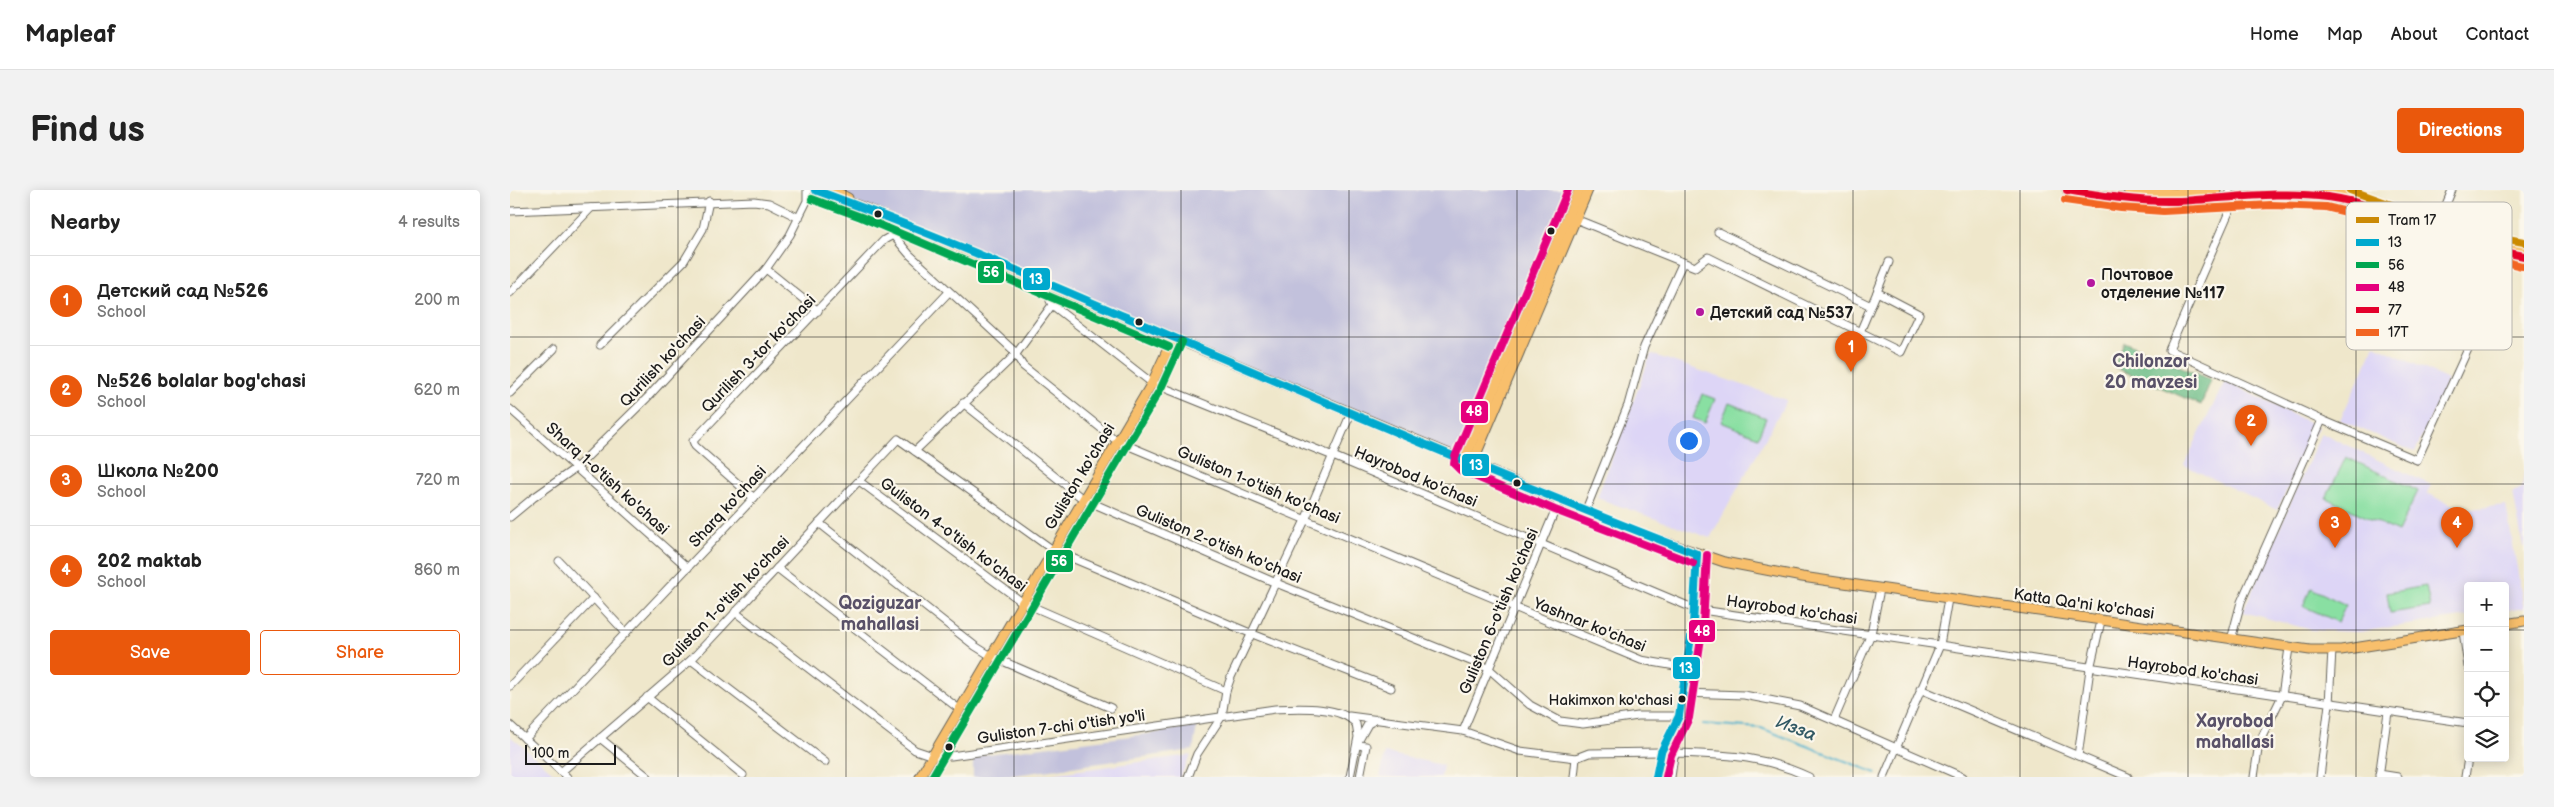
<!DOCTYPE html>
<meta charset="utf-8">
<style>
:root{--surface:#fff;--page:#f2f2f2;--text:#222;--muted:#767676;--line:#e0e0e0;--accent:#ea580c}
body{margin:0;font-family:"Balsamiq Sans",sans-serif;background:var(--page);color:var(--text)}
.controls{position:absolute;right:15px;bottom:15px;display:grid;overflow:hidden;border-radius:5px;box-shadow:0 2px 12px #0003}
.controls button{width:45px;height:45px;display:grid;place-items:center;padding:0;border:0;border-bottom:1px solid var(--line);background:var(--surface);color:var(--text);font:25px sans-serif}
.scale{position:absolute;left:15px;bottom:12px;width:91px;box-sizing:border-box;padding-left:5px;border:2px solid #1c1c1c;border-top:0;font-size:14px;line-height:18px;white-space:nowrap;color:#1c1c1c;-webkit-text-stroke:4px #fbf7ec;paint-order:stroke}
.you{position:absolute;left:1178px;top:250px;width:18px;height:18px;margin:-12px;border:4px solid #fff;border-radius:50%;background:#1a73e8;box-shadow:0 0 0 8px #1a73e833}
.badge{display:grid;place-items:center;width:32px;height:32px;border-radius:50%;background:var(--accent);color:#fff;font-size:16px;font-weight:700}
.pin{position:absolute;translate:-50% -41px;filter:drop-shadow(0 1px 2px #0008)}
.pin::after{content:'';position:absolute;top:26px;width:18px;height:15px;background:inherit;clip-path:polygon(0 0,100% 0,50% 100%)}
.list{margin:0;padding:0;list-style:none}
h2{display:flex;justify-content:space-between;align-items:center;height:65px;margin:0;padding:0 20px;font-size:21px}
h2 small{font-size:16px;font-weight:400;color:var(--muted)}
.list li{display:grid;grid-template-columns:32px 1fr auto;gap:15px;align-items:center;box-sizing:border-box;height:90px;padding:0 20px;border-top:1px solid var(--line)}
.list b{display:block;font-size:19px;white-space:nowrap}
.list p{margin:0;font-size:16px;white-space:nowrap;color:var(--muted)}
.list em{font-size:16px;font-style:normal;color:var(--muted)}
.actions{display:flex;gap:10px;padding:15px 20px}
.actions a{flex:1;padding:11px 0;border:1px solid var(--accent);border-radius:5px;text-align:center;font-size:18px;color:var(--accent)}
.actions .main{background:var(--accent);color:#fff}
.icon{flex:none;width:28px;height:28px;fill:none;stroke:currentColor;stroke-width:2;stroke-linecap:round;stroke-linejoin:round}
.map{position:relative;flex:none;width:2014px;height:587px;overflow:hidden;border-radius:5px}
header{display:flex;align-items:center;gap:30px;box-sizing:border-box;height:70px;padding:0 25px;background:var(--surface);border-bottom:1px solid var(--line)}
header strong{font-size:24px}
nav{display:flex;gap:28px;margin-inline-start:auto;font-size:18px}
.intro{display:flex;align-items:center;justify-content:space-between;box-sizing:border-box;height:120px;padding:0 30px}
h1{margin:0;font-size:35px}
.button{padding:12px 22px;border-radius:5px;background:var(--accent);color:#fff;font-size:18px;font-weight:700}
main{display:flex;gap:30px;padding:0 30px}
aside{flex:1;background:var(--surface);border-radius:5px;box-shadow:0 2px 12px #0003}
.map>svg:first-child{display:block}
</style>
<header>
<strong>Mapleaf</strong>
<nav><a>Home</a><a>Map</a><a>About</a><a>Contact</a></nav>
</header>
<div class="intro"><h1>Find us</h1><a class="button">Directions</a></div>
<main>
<aside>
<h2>Nearby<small>4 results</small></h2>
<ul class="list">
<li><span class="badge">1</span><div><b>Детский сад №526</b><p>School</p></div><em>200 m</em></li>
<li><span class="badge">2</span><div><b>№526 bolalar bog'chasi</b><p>School</p></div><em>620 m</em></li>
<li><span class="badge">3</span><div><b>Школа №200</b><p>School</p></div><em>720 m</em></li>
<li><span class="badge">4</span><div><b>202 maktab</b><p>School</p></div><em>860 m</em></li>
</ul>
<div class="actions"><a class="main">Save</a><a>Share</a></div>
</aside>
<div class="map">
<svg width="2014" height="587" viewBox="0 0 2014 587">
<rect width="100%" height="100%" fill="#fbf7ec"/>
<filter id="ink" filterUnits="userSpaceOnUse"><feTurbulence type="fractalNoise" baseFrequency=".02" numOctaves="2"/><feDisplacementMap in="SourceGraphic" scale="10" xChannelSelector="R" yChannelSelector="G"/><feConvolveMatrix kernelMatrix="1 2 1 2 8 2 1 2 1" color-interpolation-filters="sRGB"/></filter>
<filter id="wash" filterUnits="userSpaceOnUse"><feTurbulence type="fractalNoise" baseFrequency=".0096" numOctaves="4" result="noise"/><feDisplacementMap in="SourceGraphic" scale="20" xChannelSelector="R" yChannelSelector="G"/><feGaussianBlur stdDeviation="1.12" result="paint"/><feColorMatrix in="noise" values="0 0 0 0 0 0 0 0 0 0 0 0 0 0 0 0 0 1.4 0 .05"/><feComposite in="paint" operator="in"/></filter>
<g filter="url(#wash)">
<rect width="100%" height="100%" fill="#efe7cb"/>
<g fill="#ddd5f6">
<polygon points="1865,155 1938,190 1905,262 1830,230"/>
<polygon points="1141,164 1277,210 1200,348 1087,308"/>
<polygon points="1715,191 1808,237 1767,320 1674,275"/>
<polygon points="1811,243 1921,295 1917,303 1953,320 1996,315 2014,418 1995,421 1995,396 1958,396 1958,426 1849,442 1802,440 1733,422"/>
<polygon points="2014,282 2014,357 2013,357 2003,302 2012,298"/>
<polygon points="0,546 49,587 0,587"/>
<polygon points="875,563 933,575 931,587 870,587"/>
<polygon points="681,565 670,587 519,587"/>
</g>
<g fill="#c2c1dc">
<polygon points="323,0 1069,0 954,271 368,24"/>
<polygon points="680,536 687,536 683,560 490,587 463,587 463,566 645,543"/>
</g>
<g fill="#89dfa2" stroke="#527e5f">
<polygon points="1192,204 1205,209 1195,233 1183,228"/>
<polygon points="1219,213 1256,228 1248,247 1211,232"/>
<polygon points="1836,267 1908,301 1888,342 1816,308"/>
<polygon points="1916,396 1920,417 1880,423 1877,403"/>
<polygon points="1801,398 1836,415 1828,432 1793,416"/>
</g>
<polygon fill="#6ebe88" stroke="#456d52" points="1614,152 1701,190 1691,215 1604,177"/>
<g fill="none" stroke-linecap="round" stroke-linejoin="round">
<g stroke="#4fb3ce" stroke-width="2">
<polyline points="1856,31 1958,68 1982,74"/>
<polyline points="1193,534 1251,538 1366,583"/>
</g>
</g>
</g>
<g filter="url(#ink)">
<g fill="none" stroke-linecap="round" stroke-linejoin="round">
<g stroke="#666359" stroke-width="9">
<g id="minor">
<polyline points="1719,0 1719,22 1659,160 1812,230"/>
<polyline points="0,21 244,11 259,13 289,28"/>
<polyline points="1063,28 1185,77 1198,67 1391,162 1409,124 1367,102 1379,72"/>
<polyline points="1926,39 1942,0"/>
<polyline points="1208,42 1361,116"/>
<polyline points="383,45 399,64 503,160 513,176 607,251 1131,470 1177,478"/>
<polyline points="256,79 308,121"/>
<polyline points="0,103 81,18"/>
<polyline points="542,115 642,193 823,266 1185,419 1958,533"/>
<polyline points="1350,142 1367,102"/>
<polyline points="90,155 174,71 193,39 199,11"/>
<polyline points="0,203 44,159"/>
<polyline points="453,213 573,309 766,393 978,478 1020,515 1050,531 1073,534 1128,526 1169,526"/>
<polyline points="0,219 178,378"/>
<polyline points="405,261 506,164 542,115 537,104 540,95"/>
<polyline points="349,291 512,412 716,501"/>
<polyline points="244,308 185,256 183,251 374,50 383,45 387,32"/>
<polyline points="1075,322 1118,215 1134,157 1173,72"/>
<polyline points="0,327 23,308 67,277 137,208 256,79 280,45 297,11 297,0"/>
<polyline points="309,333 465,456 481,466 601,518"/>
<polyline points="49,371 116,443"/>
<polyline points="267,378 449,519"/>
<path d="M 225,422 L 405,560 L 423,566 L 441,566 L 765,519 C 787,518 831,515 846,534 L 848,547 L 840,587"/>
<polyline points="1953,441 1958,477"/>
<polyline points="1721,450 1731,412 1812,230 1907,270 1992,85 1998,58"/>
<polyline points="181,470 315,572"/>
<polyline points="0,496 84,408"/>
<polyline points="1410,499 1618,587"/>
<polyline points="1173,503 1234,505 1290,516 1453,587"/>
<polyline points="137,507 233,585"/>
<polyline points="839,526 953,541 1010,561 1066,568 1079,563 1151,562"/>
<polyline points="1324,530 1361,444 1370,399"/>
<polyline points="0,535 57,587"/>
<polyline points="953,541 1049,311"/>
<polyline points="90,548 138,587"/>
<polyline points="15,549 439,102"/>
<polyline points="849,550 858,534 867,529"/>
<polyline points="847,555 856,556 850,587"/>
<path d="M 1165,563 C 1216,565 1252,565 1299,587"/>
<polyline points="1568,566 1580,479 1591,431"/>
<polyline points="51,582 181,470 388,249 543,360 740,443 881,498"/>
<polyline points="1869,584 1888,587"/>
<polyline points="678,587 687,564 712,526 716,501 721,487 796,328 841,223"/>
<polyline points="1064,587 1066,568"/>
<polyline points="1146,587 1151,562 1166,531"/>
<polyline points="1161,587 1183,434 1187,364"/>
<polyline points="1374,587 1430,455 1438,409"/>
<polyline points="1744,587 1749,553 1772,506 1779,458"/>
<polyline points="1810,587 1819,514 1822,460"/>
<polyline points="1869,587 1878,522"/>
<polyline points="1955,587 1958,568"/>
</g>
</g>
<g stroke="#666359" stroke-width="11">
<g id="major">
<polyline points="305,0 355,18 1120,340 1214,372 1292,387 1800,460 1831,460 1958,440"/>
<polyline points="323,0 338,8"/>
<path d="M 1557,0 C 1593,6 1631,13 1667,11 C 1720,9 1764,0 1818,7 C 1886,18 1945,57 2014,66"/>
<polyline points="1618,0 1666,3 1706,0"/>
<path d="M 1816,0 C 1884,10 1945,50 2014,59"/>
<polyline points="954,271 1069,0"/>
<polyline points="962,274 1078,0"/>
<polyline points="1995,434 2014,431"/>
<polyline points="410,587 642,193 663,148"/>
</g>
</g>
<use href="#minor" stroke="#fff" stroke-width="7"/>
<use href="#major" stroke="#f8bf6c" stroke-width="9"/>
<g stroke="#fbf7ec" stroke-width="11">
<g id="bus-1">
<path d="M 305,0 C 410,38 513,83 616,127 C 805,208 994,290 1187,364"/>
<polyline points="1146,587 1151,562 1169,526 1183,434 1187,364"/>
</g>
</g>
<g stroke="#fbf7ec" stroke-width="11">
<g id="bus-2">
<polyline points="302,9 351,27 659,157"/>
<polyline points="422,587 651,198 672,152"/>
</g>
</g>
<g stroke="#fbf7ec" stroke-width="11">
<g id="bus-3">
<polyline points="1058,0 945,267 944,274 950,280 1045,320 1183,373"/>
<polyline points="1156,587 1161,565 1179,528 1193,435 1197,365"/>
</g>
</g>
<g stroke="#fbf7ec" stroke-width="11">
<path id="bus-4" d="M 1557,0 C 1593,6 1629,12 1666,11 C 1717,9 1768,0 1818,7 C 1886,17 1946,54 2014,66"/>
</g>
<g stroke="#fbf7ec" stroke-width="11">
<polyline id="bus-5" points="1555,10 1611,18 1653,21 1761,15 1816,17 1865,29 1961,64 2012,76"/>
</g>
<use href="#bus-1" stroke="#00a9ce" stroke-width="8"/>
<use href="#bus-2" stroke="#00a651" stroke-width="8"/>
<use href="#bus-3" stroke="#e5007d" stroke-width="8"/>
<use href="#bus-4" stroke="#e4002b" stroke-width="8"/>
<use href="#bus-5" stroke="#f26522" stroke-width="8"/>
<g stroke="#fbf7ec" stroke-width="11">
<polyline id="tram-1" points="1840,0 1953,41 2014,52"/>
</g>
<use href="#tram-1" stroke="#cb8a06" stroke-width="8"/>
</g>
</g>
<path fill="none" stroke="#1c1c1c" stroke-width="1" stroke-opacity="0.55" d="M 168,0 L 168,587M 336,0 L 336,587M 504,0 L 504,587M 671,0 L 671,587M 839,0 L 839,587M 1007,0 L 1007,587M 1175,0 L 1175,587M 1343,0 L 1343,587M 1510,0 L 1510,587M 1678,0 L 1678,587M 1846,0 L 1846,587M 0,147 L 2014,147M 0,294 L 2014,294M 0,440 L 1958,440M 1995,440 L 2014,440"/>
<g fill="#1c1c1c" stroke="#fbf7ec" stroke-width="2">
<circle cx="368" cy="24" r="4.5"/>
<circle cx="1041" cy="41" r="4.5"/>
<circle cx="629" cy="132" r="4.5"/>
<circle cx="1007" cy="293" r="4.5"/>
<circle cx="1172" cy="509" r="4.5"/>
<circle cx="439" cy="557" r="4.5"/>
</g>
<g fill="#b5179e" stroke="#fbf7ec" stroke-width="2">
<circle cx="1581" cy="93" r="5"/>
<circle cx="1190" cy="122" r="5"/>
</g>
<g text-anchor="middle" stroke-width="4.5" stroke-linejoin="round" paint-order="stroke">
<g font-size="15" fill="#1c1c1c" stroke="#fbf7ec" text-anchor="end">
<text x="1163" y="515">Hakimxon ko'chasi</text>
</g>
<g font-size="16" font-weight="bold" fill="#1c1c1c" stroke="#fbf7ec" text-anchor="start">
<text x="1591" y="90">Почтовое<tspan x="1591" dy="18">отделение №117</tspan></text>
<text x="1200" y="128">Детский сад №537</text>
</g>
<g font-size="16" fill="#1c1c1c" stroke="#fbf7ec">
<text transform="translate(248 163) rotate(-46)" y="6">Qurilish 3-tor ko'chasi</text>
<text transform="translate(152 171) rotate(-47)" y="6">Qurilish ko'chasi</text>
<text transform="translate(569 286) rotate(-59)" y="6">Guliston ko'chasi</text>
<text transform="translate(906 286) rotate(23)" y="6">Hayrobod ko'chasi</text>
<text transform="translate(98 288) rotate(42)" y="6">Sharq 1-o'tish ko'chasi</text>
<text transform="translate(749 294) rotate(23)" y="6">Guliston 1-o'tish ko'chasi</text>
<text transform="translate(217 316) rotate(-47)" y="6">Sharq ko'chasi</text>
<text transform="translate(444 344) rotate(37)" y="6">Guliston 4-o'tish ko'chasi</text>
<text transform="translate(709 353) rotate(23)" y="6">Guliston 2-o'tish ko'chasi</text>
<text transform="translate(215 411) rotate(-46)" y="6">Guliston 1-o'tish ko'chasi</text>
<text transform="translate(1574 413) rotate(8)" y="6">Katta Qa'ni ko'chasi</text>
<text transform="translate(1282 419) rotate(8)" y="6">Hayrobod ko'chasi</text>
<text transform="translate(988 421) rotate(-67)" y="6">Guliston 6-o'tish ko'chasi</text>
<text transform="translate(1080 434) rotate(22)" y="6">Yashnar ko'chasi</text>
<text transform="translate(1683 480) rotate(8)" y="6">Hayrobod ko'chasi</text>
<text transform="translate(551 536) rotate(-8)" y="6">Guliston 7-chi o'tish yo'li</text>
</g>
<g font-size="18" font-weight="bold" fill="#595168" stroke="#fbf7ec">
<text x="1641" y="177">Chilonzor<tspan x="1641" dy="21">20 mavzesi</tspan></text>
<text x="370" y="419">Qoziguzar<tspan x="370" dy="21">mahallasi</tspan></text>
<text x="1725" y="537">Xayrobod<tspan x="1725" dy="21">mahallasi</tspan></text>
</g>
<g font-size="18" font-style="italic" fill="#305863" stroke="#fbf7ec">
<text transform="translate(1286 538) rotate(21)" y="6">Изза</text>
</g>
</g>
<rect x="1836" y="12" width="166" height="148" rx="8" fill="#fbf7ec" stroke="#b8b5ae" stroke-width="1"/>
<rect x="1846" y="27" width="23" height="6" fill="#cb8a06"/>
<rect x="1846" y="49" width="23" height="7" fill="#00a9ce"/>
<rect x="1846" y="72" width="23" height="6" fill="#00a651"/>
<rect x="1846" y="94" width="23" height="7" fill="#e5007d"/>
<rect x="1846" y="117" width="23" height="6" fill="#e4002b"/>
<rect x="1846" y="139" width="23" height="7" fill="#f26522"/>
<g font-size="14" fill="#1c1c1c">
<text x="1878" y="35">Tram 17</text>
<text x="1878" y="57">13</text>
<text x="1878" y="80">56</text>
<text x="1878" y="102">48</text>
<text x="1878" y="125">77</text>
<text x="1878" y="147">17T</text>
</g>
<g stroke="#fbf7ec" stroke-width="2">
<rect x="467" y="70" width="28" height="24" rx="5" fill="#00a651"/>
<rect x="512" y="77" width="29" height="24" rx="5" fill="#00a9ce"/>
<rect x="950" y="210" width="29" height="24" rx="5" fill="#e5007d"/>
<rect x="951" y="263" width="29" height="24" rx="5" fill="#00a9ce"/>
<rect x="535" y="359" width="29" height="24" rx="5" fill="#00a651"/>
<rect x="1178" y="429" width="28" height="24" rx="5" fill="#e5007d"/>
<rect x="1162" y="466" width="29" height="24" rx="5" fill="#00a9ce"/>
</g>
<g font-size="14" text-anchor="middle" font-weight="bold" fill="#fff">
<text x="481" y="87">56</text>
<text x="526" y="94">13</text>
<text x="964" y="226">48</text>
<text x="966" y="280">13</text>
<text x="549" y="376">56</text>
<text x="1192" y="446">48</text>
<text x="1176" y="483">13</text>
</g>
</svg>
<div class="controls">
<button>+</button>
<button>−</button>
<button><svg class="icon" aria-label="locate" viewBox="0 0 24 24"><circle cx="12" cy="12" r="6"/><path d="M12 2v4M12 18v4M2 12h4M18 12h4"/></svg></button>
<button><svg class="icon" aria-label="layers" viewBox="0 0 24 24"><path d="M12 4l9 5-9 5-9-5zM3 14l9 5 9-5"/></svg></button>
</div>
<div class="scale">100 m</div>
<div class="you"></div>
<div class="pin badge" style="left:1341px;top:182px">1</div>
<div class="pin badge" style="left:1741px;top:256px">2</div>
<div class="pin badge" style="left:1825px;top:358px">3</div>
<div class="pin badge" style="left:1947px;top:358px">4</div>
</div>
</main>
